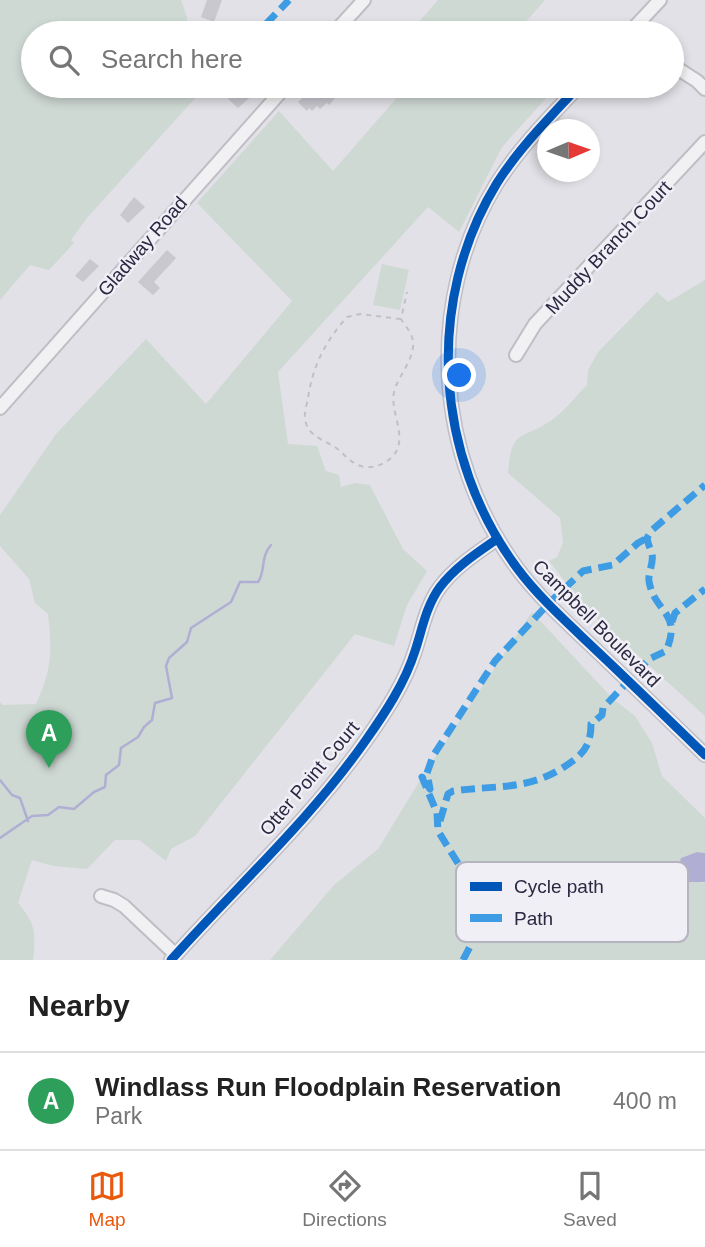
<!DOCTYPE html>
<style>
:root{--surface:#fff;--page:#f2f2f2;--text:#222;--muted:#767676;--line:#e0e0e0;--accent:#ea580c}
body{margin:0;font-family:Arial,sans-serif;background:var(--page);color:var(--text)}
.compass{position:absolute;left:537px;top:119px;width:63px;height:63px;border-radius:50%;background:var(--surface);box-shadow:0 4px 10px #0003;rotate:88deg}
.you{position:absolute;left:460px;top:376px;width:24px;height:24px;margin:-18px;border:5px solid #fff;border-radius:50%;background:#1a73e8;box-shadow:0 0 0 10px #1a73e833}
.badge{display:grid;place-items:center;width:46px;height:46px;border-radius:50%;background:var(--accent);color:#fff;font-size:23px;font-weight:700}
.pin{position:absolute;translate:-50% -58px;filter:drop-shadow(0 2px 4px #0008)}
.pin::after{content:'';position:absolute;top:37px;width:24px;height:21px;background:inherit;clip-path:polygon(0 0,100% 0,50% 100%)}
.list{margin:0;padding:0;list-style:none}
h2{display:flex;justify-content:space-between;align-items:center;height:91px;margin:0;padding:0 28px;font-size:30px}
h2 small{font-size:23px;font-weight:400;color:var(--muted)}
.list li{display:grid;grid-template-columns:46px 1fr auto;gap:21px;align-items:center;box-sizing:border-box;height:98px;padding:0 28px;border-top:2px solid var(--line)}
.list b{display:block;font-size:26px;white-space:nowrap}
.list p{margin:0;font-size:23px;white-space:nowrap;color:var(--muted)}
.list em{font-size:23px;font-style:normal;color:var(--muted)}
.icon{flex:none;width:38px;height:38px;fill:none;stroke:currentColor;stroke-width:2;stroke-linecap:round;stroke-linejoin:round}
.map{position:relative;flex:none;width:705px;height:960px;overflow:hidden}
.search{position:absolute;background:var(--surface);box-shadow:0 4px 10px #0003;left:21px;right:21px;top:21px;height:77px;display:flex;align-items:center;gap:18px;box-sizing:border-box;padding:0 24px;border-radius:38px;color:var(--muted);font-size:26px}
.sheet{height:189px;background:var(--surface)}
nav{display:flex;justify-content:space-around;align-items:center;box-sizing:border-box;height:98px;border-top:2px solid var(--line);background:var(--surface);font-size:19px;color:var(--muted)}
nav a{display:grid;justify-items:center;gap:4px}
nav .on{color:var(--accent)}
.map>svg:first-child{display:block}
</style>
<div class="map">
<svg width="705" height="960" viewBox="0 0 705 960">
<rect width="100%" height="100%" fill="#e2e1e7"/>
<g fill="#cfd9d4">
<polygon points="0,0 181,0 187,17 187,33 33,33 33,86 206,86 87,218 71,240 74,243 49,270 30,265 0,300"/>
<polygon points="438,0 545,0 523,25 529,33 409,33"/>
<path d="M 407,86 L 557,86 L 502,147 L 459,232 L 428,207 L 278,372 L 288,444 L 317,446 L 326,471 L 339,475 L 341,487 L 355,483 L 370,485 L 403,549 L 427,571 L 407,605 L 394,646 L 355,634 L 195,836 L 171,849 L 166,861 L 139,840 L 115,840 L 87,869 L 53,866 L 32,860 L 18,903 C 36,924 36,934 33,960 L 0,960 L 0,702 L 3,705 L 36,704 C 52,668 52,653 48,614 L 35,603 L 29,579 L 0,546 L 0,515 L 56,434 L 146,339 L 206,404 L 292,301 L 197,203 L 279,111 L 333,171 Z"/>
<polygon points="382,264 409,270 400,310 373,305"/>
<path d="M 705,280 L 705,716 L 587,609 L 549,561 L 557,557 L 563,543 L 560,518 L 508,473 C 512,427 521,441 552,420 C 565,411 576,396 587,385 L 588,370 L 598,352 L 657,292 L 668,302 Z"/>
<polygon points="532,612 613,699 635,716 652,743 662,776 705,818 705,853 697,852 681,858 702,883 705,882 705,960 270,960 334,885 378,849 422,777"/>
</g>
<polygon fill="#b0afd3" points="697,852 705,853 705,882 687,882 678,868 681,858"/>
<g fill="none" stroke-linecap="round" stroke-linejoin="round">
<g stroke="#b0afd3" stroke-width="2.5">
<polyline points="0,780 12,795 20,798 28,821"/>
<path d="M 0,838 L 32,816 L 48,815 L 59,807 L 74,809 L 94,792 L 105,787 L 106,775 L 119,765 L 121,748 L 138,737 L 144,727 L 152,720 L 155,703 L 172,698 L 166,666 L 169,658 L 187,642 L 191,628 L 231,602 L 240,582 L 258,582 C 266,571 260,557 271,545"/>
</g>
</g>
<g fill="#c9c8cf">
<polygon points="207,0 222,0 214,22 201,17"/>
<polygon points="240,86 256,86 251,90 255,93 238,108 228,99"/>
<polygon points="316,86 323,86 337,96 329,105 327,103 320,109 317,106 312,111 309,108 307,111 298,102"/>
<polygon points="134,197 145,207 128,223 120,215"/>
<polygon points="167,250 176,258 154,282 160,288 153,295 138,282"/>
<polygon points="90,259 99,266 83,282 75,276"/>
</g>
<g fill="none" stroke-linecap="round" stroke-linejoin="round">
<g stroke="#bfbec5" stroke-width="16">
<g id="minor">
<polyline points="334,33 364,0"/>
<polyline points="629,33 660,0"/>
<polyline points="672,65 697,81 705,89"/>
<path d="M 579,86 C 550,117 520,147 497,183 C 424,302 435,457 517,568 C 540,599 570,625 598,652 C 634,686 670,721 705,755"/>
<polyline points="516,355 535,324 705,142"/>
<polyline points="0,408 286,86"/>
<polyline points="101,896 114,900 124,906 176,955"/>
<path d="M 171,960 C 236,887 310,820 366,740 C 385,713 405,683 415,651 C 422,630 426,606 440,587 C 455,567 477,553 497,539"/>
</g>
</g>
<path stroke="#c1c0c7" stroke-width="2" stroke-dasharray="5 5" stroke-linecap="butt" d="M 401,319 L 360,314 L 347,317 C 325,342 313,365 308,398 C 307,404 304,412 305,419 C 307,435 323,440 335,447 C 342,452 348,460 356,464 C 370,472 390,464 397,450 C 405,432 390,411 394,392 C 398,375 418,356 412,337 C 410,331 404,324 401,319 L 407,292"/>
<use href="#minor" stroke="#f1f1f3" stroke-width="12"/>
<g stroke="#3d9ce3" stroke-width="7" stroke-dasharray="14 7" stroke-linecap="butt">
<polyline points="266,24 289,0"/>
<polyline points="672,622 675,613 705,589"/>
<path d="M 440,821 L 448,794 L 453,791 C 494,785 527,791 564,767 C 583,755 591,746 591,724 L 602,715 L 603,708 L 649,659 L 666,651 C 683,612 654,613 649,581 C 648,572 654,563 652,554 C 650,548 648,544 647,538 L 652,530 L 705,485"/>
<polyline points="463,960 476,935 479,912 474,889 438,831 437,813 422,777 430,789 427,773 433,756 495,661 548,604 583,571 613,565 638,543 647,538"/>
</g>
<g stroke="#f0eff6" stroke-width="13">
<g id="cycleway">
<path d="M 579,86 C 550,117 520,147 497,183 C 424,302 435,457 517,568 C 540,599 570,625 598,652 C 634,686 670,721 705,755"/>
<path d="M 171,960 C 236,887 310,820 366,740 C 385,713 405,683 415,651 C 422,630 426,606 440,587 C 455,567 477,553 497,539"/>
</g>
</g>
<use href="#cycleway" stroke="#0057b8" stroke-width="9"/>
</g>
<g text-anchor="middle" stroke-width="5" stroke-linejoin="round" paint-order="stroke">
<g font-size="19" fill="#2c2841" stroke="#f0eff6">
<text transform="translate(142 246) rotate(-49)" y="7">Gladway Road</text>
<text transform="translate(608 247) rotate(-47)" y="7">Muddy Branch Court</text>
<text transform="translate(597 623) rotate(45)" y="7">Campbell Boulevard</text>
<text transform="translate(309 778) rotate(-50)" y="7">Otter Point Court</text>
</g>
</g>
<rect x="456" y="862" width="232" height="80" rx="10" fill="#f0eff6" stroke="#b5b3c0" stroke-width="2"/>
<rect x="470" y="882" width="32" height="9" fill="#0057b8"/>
<rect x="470" y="914" width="32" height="8" fill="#3d9ce3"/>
<g font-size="19" fill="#2c2841">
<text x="514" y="893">Cycle path</text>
<text x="514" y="925">Path</text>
</g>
</svg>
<svg class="compass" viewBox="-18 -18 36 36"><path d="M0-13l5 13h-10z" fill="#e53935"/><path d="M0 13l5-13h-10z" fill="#767676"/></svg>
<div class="you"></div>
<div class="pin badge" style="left:49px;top:768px;background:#2e9e5b">A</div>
<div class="search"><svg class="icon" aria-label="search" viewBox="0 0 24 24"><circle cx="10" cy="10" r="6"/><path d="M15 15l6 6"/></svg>Search here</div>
</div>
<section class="sheet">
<h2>Nearby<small></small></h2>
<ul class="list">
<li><span class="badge" style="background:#2e9e5b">A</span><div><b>Windlass Run Floodplain Reservation</b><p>Park</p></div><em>400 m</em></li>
</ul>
</section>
<nav>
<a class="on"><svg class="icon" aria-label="map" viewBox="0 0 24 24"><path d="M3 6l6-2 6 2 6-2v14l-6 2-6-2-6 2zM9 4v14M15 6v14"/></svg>Map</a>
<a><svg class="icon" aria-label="directions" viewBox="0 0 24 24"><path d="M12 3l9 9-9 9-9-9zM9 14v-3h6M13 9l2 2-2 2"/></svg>Directions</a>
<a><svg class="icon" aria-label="saved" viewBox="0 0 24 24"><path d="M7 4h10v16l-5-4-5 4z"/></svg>Saved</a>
</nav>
